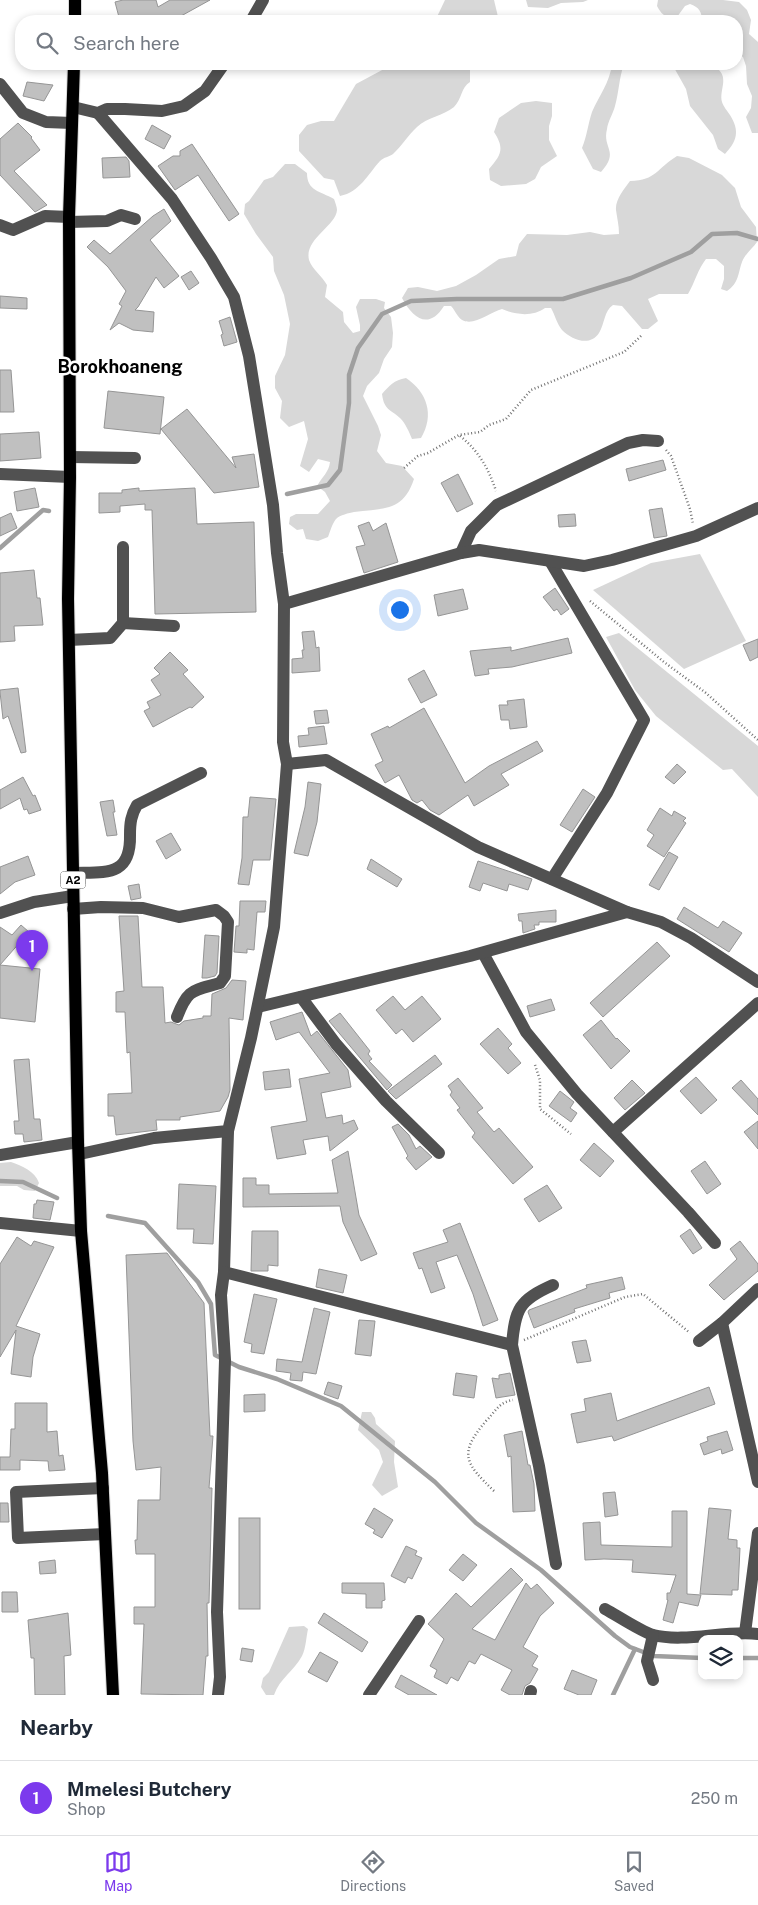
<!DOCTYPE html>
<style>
:root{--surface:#fff;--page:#f2f2f3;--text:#1f2937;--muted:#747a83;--line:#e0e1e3;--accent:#7c3aed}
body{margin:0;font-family:"Public Sans",sans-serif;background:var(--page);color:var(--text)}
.controls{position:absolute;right:15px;bottom:15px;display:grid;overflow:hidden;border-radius:10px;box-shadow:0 2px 8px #0003}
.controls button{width:45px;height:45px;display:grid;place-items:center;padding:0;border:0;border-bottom:1px solid var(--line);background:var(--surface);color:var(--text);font:25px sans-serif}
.you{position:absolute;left:399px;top:609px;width:18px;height:18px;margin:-12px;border:4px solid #fff;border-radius:50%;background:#1a73e8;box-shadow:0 0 0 8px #1a73e833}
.badge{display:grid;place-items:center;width:32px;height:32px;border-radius:50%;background:var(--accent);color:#fff;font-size:16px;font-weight:700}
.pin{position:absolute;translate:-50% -41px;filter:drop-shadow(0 1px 2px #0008)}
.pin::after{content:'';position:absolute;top:26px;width:18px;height:15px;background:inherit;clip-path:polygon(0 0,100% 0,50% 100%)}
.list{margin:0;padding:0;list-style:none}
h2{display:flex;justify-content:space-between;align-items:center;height:65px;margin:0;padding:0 20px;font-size:21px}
h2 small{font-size:16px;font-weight:400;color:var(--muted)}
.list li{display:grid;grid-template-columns:32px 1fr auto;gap:15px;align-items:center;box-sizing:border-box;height:75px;padding:0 20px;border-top:1px solid var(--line)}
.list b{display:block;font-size:19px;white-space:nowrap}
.list p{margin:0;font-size:16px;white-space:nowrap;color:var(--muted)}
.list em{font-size:16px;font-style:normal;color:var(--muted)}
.icon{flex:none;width:28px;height:28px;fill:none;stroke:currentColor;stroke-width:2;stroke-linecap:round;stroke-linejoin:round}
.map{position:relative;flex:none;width:758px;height:1695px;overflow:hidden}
.search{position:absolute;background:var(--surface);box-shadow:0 2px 8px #0003;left:15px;right:15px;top:15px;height:55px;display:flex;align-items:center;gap:12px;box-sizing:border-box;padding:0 18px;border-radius:20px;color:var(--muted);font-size:19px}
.sheet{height:140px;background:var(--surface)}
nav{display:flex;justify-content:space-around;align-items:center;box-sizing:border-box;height:70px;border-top:1px solid var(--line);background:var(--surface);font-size:14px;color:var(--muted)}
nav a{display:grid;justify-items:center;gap:2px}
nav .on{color:var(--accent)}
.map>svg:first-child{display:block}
</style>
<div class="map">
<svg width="758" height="1695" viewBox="0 0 758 1695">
<rect width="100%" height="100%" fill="#fff"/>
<g fill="#d8d8d8">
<polygon points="445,0 494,0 499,21 435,21"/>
<polygon points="526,0 588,0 583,2 561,3 548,8 528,7"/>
<path d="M 658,0 L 723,0 L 739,2 L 747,10 L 751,20 L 749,34 L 758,42 L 758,133 L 752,133 L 746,117 L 751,108 L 752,96 L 747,84 L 746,66 L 743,57 L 737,53 L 737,21 L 702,21 C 702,12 699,7 690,4 L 685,6 L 677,17 C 666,19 662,15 657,6 Z"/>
<path d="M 387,64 L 470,64 L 470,82 C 461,87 462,99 454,107 C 443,116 427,117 417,127 C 408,135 402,146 393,154 C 389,157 384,157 380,161 C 368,174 360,192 340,196 L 334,180 L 324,178 L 299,151 L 299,135 L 307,125 L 321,121 L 334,121 L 356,84 L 384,69 Z"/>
<path d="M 612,64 L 624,64 C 619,78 619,92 615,106 C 613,114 608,121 607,129 C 602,149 620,151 601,172 L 593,169 L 582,148 C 587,136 588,124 592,112 C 599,96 610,82 612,64 Z"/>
<path d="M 672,64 C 685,64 707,59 718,69 C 729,79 719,90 722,102 C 723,106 728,112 730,115 C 740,131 737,141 725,154 L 718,149 L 713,135 L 690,106 L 686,89 Z"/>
<path d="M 536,101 L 552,103 L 552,116 L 549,126 L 549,140 L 557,156 L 541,167 L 535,179 L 526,184 L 501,186 L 490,180 L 489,169 C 501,155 505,149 494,132 L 499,118 L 521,103 Z"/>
<path d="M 677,156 L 689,158 L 722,175 L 735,188 L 741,207 L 756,227 L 757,242 C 752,249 745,254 742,262 C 738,273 739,283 727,291 L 721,289 L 724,279 L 724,266 L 716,259 L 706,259 C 698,269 695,282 688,294 L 659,294 L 648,299 L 658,321 L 648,329 L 642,329 L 622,306 L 613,305 C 604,311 605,323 599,333 C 590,347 572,340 562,330 C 557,324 555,315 551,308 L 545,308 C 533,317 515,315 502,309 C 489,312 469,331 458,316 C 455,312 454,309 451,306 L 444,306 C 429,330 413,319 402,298 L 408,288 L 418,287 L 437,291 L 456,286 L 476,275 L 499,259 L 516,256 L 519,244 L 527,234 L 567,235 L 590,232 L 604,235 L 619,234 C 619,225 617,218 616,210 C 615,200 624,189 630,181 C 657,180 656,169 677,156 Z"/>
<path d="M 285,164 L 295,164 L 307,173 C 307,191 320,191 334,199 C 335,202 337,207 337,210 C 336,226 304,239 309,260 C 312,269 322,276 327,285 L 325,297 L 343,312 L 344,322 L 353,333 L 360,331 L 360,325 L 356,307 L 360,299 L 376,299 L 385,302 L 384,308 L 391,317 L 393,333 L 392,347 L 384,359 L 379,373 L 367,386 L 363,396 L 378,426 L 381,435 L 377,451 L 386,463 L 402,466 L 414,479 C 403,512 384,508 354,512 C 349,513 340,515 336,519 C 332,524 330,532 328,537 L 318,541 L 306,539 L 303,529 L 297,530 L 289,524 L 290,517 L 296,514 L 318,514 L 330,501 L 325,492 L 317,486 C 322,477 329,472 330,462 L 318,459 L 309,472 L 300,466 L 308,439 L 304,421 L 289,427 L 280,418 L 282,401 L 275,388 L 275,376 L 285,355 L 290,324 L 284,295 L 274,271 L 273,257 L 256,234 L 244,214 L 245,204 L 249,201 L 264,180 L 273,177 Z"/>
<path d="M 406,378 C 427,392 435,415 421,438 L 412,439 C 409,432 406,424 400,418 C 390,409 384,410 382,394 C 389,386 394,380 406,378 Z"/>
<polygon points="700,554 746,641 684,669 593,590 651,563"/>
<polygon points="619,633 758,746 758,797 732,769 723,770 656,716 635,690 606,637"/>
<path d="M 11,1162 C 22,1166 35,1171 39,1183 L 35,1191 L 24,1190 L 17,1186 L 0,1186 L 0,1163 Z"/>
<polygon points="362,1412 371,1412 375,1418 376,1424 395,1441 394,1462 398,1487 382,1496 372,1485 383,1462 379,1450 358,1430"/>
<path d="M 304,1626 L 308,1629 C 306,1638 306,1648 302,1656 C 294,1671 280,1678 274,1695 L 266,1695 L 261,1687 L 263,1678 L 269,1672 L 289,1627 Z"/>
</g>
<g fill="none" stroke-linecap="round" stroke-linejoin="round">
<g stroke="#9f9f9f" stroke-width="4.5">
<polyline points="287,494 328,485 340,470 349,403 349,375 358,348 382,314 411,301 457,299 563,299 631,278 691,252 712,234 737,233 758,239"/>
<polyline points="0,548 43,510 49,511"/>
<polyline points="0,1181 23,1182 57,1198"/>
<polyline points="108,1216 145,1223 198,1282 211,1304 215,1355 239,1367 277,1379 341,1406 435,1482 476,1523 541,1570 615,1636 630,1647 654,1656 702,1658"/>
<polyline points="739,1658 758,1658"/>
<polyline points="613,1695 635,1649"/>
</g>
</g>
<g fill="#c0c0c0" stroke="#959595">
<polygon points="123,0 156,0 158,7 170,0 210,0 172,21 151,21 149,18 135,21 120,21 115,2"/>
<polygon points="27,82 53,85 44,101 23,96"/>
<polygon points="18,123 32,137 31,138 40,150 14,171 47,205 35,212 0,175 0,139"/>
<polygon points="152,125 171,136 164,149 145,139"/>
<polygon points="192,144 239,214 229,221 198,175 175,190 158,166 173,156 180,156 180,151"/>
<polygon points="126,157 129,161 130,177 103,178 102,158"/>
<polygon points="164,209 171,221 150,240 179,276 164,288 156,277 138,307 135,310 154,312 153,332 133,330 119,323 110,330 122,306 119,304 126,291 108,267 87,247 94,240 110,254 153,216"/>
<polygon points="191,271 199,283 189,290 181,277"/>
<polygon points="0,296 27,298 27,309 0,308"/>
<polygon points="230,317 237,342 224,346 221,335 223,334 219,321"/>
<polygon points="0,370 11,370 14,412 0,412"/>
<polygon points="108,391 164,397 160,434 104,428"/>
<polygon points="187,409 236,468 232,457 254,454 259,487 214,493 161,429"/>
<polygon points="39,432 41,458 0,461 0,434"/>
<polygon points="663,460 666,470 629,481 626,469"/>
<polygon points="458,474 473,504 457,512 441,483"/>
<polygon points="35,488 39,507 17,511 14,492"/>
<polygon points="139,488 139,491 195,488 197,524 254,522 256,612 155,614 152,510 145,510 145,504 120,506 120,512 99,513 99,493 122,493 122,490"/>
<polygon points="662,508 667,536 654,538 649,510"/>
<polygon points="11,513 17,528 0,536 0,518"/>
<polygon points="575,514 576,526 559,527 558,515"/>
<polygon points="369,522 373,531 386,523 398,562 364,573 356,547 365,545 358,526"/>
<polygon points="34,570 37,598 40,598 43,625 14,626 15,641 0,642 0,573"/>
<polygon points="555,588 569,609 561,615 557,609 554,611 543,597"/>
<polygon points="463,589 468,609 438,616 434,595"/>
<polygon points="314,631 316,648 319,647 320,671 292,673 292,659 303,658 302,650 304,650 302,632"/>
<polygon points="568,638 572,653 512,667 488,669 489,674 475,676 470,651 511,647 511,651"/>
<polygon points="758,639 758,657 750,661 743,645"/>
<polygon points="170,652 188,670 183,674 204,697 192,708 190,707 153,727 144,711 150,708 147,702 161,695 151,680 160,674 154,668"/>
<polygon points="424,670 437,695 421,703 408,679"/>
<polygon points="18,688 26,752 21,753 8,716 3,719 0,692 0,690"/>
<polygon points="524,699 527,727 510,729 509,720 501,720 499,705 508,705 507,701"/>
<polygon points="424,708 465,783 489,766 537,741 543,751 501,774 509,785 474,806 468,795 439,815 430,810 422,800 417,803 412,800 399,775 385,783 375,765 383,761 371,734 388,726 389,728"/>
<polygon points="327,710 329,723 316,724 314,711"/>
<polygon points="324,726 327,744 299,747 298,736 309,735 308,728"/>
<polygon points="677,764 686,772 674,784 665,777"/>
<polygon points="23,777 33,796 35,795 41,810 29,814 27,809 24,810 20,798 0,809 0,790"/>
<polygon points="308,782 321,784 317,822 308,856 294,853 305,807"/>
<polygon points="583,789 595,797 572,832 560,825"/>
<polygon points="250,797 276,799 270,860 253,860 249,885 238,884 242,858 243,817 248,817"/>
<polygon points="113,800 115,812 113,812 117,835 107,836 100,802"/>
<polygon points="660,808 672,816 674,811 686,818 683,821 686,823 664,857 647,846 654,835 647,830"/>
<polygon points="171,833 181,850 166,859 156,841"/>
<polygon points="669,852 678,857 659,890 649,885"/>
<polygon points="28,856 35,875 15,882 0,894 0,867"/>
<polygon points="371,859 402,879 397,887 367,869"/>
<polygon points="478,861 532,879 528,890 509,884 507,891 483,883 480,891 469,887"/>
<polygon points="139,884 141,898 131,900 128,886"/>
<polygon points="240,901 266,901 265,912 257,912 254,950 247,949 247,953 234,952 236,926 239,926"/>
<polygon points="684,907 718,928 723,921 742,933 729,952 677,919"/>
<polygon points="556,910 556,922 539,922 539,925 534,925 535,929 523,933 522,921 519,921 518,914"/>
<polygon points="119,916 138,916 142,987 163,987 165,1023 171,1022 179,1025 184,1021 203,1018 203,1016 211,1016 212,994 226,988 232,980 246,981 243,1020 229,1018 230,1090 228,1097 220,1111 180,1117 180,1120 156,1120 157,1130 116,1135 114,1116 108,1116 108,1094 132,1093 130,1052 127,1053 125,1012 116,1012 116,992 124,991"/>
<polygon points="21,925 29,932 0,965 40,969 35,1022 0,1018 0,927 12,935"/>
<polygon points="205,935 219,936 217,973 215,976 207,978 202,978"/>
<polygon points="657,942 670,956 603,1017 590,1003"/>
<polygon points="393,996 405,1010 422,996 441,1019 413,1042 402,1029 396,1034 376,1010"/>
<polygon points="551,999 555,1010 530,1017 527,1006"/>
<polygon points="302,1012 311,1036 317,1031 348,1070 351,1087 321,1093 326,1118 342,1115 343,1124 354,1120 358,1129 330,1151 328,1136 303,1140 306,1154 277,1159 271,1127 307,1121 299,1079 330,1073 299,1032 276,1040 270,1022"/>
<polygon points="340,1013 370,1051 368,1054 372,1059 369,1061 392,1085 387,1090 329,1021"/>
<polygon points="601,1020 616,1039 617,1038 630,1051 611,1069 583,1035"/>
<polygon points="498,1028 512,1044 508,1048 521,1063 508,1074 480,1044"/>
<polygon points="435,1055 442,1064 396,1099 388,1091"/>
<polygon points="29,1059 34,1119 40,1119 42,1140 24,1142 23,1134 15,1134 14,1121 19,1121 14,1060"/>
<polygon points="289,1069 291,1087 265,1090 263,1072"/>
<polygon points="696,1077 717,1100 701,1114 680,1091"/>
<polygon points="458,1078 483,1108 477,1112 494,1132 499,1128 533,1167 513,1184 472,1137 475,1133 457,1110 460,1108 450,1095 452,1092 448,1086"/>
<polygon points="632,1080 645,1093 625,1110 614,1098"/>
<polygon points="741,1080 758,1099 758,1115 732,1088"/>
<polygon points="560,1091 574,1102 570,1108 577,1113 571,1122 549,1106"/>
<polygon points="758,1121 758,1149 744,1132"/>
<polygon points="398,1124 409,1135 416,1149 420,1146 432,1157 416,1170 406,1158 408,1156 392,1127"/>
<polygon points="594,1143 614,1161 600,1177 580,1160"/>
<polygon points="348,1151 359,1215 377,1254 361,1261 343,1222 340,1206 243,1207 243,1178 256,1178 256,1185 269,1185 269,1194 338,1193 332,1160"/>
<polygon points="705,1161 721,1184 707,1194 691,1171"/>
<polygon points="179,1184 216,1186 213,1244 193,1243 194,1229 177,1229"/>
<polygon points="547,1185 562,1208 539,1222 524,1199"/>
<polygon points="37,1200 54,1202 50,1220 33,1218 34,1204 36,1204"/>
<polygon points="460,1223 498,1320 483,1326 473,1294 457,1255 436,1262 445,1288 431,1293 422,1268 419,1269 413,1253 448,1242 443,1230"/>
<polygon points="690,1229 702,1248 693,1254 680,1236"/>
<polygon points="252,1231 278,1231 278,1266 268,1265 268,1271 251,1271"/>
<polygon points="17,1237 31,1246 34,1241 54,1247 16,1326 40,1334 33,1357 31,1377 11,1374 16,1330 0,1357 0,1264"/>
<polygon points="740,1241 758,1264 758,1271 724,1300 709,1285 737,1259 730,1249"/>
<polygon points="167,1253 204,1303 210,1436 213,1436 209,1488 212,1488 209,1603 207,1603 208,1656 206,1656 203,1695 141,1694 144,1624 134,1624 134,1607 155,1607 155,1554 136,1554 135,1540 137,1540 138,1500 160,1500 161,1467 136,1470 133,1441 126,1255"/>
<polygon points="319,1269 347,1275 343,1293 316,1287"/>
<polygon points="622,1277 625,1289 609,1293 610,1298 574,1309 575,1312 534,1328 528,1312 529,1310 587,1288 586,1285"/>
<polygon points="254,1294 277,1299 264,1354 251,1352 252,1344 244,1342"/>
<polygon points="314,1308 330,1312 316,1374 303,1372 302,1381 290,1380 291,1373 276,1371 277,1359 302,1362"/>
<polygon points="359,1320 375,1321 371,1356 355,1354"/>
<polygon points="586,1340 591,1361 577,1363 572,1342"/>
<polygon points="456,1373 477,1376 474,1398 453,1395"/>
<polygon points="510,1373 515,1395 496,1398 492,1378 499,1379 499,1375"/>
<polygon points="328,1382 342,1386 338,1399 324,1394"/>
<polygon points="709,1387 715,1404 614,1441 612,1436 577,1443 571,1414 586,1411 584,1399 611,1393 617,1421"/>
<polygon points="265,1394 265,1411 244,1412 244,1395"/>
<polygon points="15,1403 47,1403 47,1432 57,1431 59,1456 63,1455 65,1470 49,1471 48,1461 20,1460 20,1470 0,1470 0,1457 10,1457 11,1429 15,1429"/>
<polygon points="522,1431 528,1465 530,1465 534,1484 535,1511 513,1512 511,1456 508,1457 504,1435"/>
<polygon points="727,1431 733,1450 722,1454 721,1449 704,1455 700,1444 708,1441 707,1437"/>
<polygon points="615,1492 618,1515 605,1517 603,1493"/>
<polygon points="0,1503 8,1503 9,1522 0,1522"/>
<polygon points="374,1508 393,1520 382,1538 373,1533 375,1530 365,1524"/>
<polygon points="709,1508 731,1510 728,1539 737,1540 737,1548 740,1548 738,1590 732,1590 732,1595 700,1594"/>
<polygon points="672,1511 687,1511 687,1594 701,1595 698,1606 679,1602 673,1623 663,1620 668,1600 667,1600 667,1593 670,1593 676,1575 632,1572 633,1560 604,1559 585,1560 583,1523 600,1522 601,1545 672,1547"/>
<rect x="239" y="1518" width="21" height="91"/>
<polygon points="406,1546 417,1551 415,1555 422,1558 412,1579 408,1577 405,1583 391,1576"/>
<polygon points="463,1554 477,1565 463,1581 449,1570"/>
<polygon points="55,1560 56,1573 40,1574 39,1562"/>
<polygon points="511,1568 523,1580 472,1629 495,1640 526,1583 531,1589 537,1584 554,1603 540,1616 523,1647 538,1656 532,1666 538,1669 530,1683 525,1686 522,1695 510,1695 501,1690 512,1670 481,1654 475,1664 469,1661 458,1681 451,1677 447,1684 434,1677 437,1670 430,1666 444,1639 428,1624 456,1593 471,1607"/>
<polygon points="342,1583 384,1583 385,1600 382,1601 382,1608 366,1608 366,1594 342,1593"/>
<polygon points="2,1592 17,1592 18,1612 2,1612"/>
<polygon points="68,1613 71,1655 64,1656 65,1695 35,1695 34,1658 31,1658 28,1620"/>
<polygon points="324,1613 368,1642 362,1652 318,1623"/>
<polygon points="242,1648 254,1650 252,1662 240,1660"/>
<polygon points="320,1652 338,1662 327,1682 308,1672"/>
<polygon points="572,1670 597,1680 591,1695 579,1695 564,1689"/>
<polygon points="401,1675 437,1695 409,1695 395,1687"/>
</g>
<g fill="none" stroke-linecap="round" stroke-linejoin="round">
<g stroke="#dbdbdb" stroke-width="14">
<g id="major">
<polyline points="75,21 75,0"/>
<polyline points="74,64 69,217 70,477 68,599 78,1142 81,1231 102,1473 113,1695"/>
</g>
</g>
<g stroke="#737373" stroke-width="2.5" stroke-dasharray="1 2.5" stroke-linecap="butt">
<path d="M 460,436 C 478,450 489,469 496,491"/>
<polyline points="666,450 671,456 690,509 693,524"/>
<polyline points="404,468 418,456 428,453 459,435 480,432 489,425 506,419 531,390 624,352 642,335"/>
<polyline points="590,601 664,662 706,693 758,740"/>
<polyline points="535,1065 540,1080 540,1109 571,1134"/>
<polyline points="524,1340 625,1297 643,1294 690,1333"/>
<path d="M 494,1491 C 465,1463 458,1454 486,1421 C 495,1412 499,1402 513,1400"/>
</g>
<g stroke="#515151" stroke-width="12">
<polyline points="251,21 263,0"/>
<polyline points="0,84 23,113 46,122 72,123"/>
<polyline points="73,107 98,113 107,109 125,109 162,111 184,106 205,91 224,64"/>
<polyline points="69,222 107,221 121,215 135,219"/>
<polyline points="0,225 13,230 45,216 69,217"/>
<polyline points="70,457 135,458"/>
<polyline points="0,474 70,477"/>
<polyline points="461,553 471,531 497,505 628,443 643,440 658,441"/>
<polyline points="550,561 644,720 607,793 552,879"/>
<polyline points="284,604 461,553 479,550 584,566 612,560 696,536 758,508"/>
<polyline points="123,623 174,626"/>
<polyline points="69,640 110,638 123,623 123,547"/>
<polyline points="287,764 326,760 478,847 627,912 661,922 691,938 758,982"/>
<path d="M 73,873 C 106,872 131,877 130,835 C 130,823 131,815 137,805 L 201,773"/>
<path d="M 73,909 L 101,907 L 143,908 L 179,917 L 216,910 L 224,916 L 228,922 L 225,976 L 220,983 C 193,991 188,988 177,1017"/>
<polyline points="0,913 34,902 73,896"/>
<polyline points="483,953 526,1032 577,1094 688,1212 715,1243"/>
<polyline points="301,997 336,1044 386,1101 439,1153"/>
<polyline points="258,1007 470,956 627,912"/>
<polyline points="228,1131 224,1272 512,1345"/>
<polyline points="613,1132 758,1003"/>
<polyline points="80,1154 154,1138 228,1131 251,1038 274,927 287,764 283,742 284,604 277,553 273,505 249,356 234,297 211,258 172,199 98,113"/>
<polyline points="0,1155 78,1142"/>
<polyline points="0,1223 81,1231"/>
<path d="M 553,1285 C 519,1300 515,1309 512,1345 L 539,1466 L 556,1564"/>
<polyline points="722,1323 758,1482"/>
<polyline points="699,1341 722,1323 758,1289"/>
<polyline points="103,1488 16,1492 18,1538 105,1534"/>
<path d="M 605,1609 C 618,1616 640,1631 653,1635 C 685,1643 725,1630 758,1634"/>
<polyline points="745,1633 758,1533"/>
<polyline points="653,1635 647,1661 653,1680"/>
<polyline points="218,1695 220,1677 217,1612 225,1360 221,1295 224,1272"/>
<polyline points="369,1695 419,1621"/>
<polyline points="530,1695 531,1691"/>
</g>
<use href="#major" stroke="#000" stroke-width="12"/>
</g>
<g text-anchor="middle" stroke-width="5" stroke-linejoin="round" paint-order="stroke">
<rect fill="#fff" stroke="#4c4c4c" stroke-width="1" x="60.5" y="871.5" width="25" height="17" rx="4"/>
<g font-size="11" font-weight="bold" fill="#000">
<text x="73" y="884">A2</text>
</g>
<g font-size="18" font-weight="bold" fill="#000" stroke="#fff">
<text x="120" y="373">Borokhoaneng</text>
</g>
</g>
</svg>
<div class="controls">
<button><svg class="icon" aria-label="layers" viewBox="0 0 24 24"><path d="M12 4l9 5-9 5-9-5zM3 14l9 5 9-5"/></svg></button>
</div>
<div class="you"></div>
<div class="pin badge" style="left:32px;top:971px">1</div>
<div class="search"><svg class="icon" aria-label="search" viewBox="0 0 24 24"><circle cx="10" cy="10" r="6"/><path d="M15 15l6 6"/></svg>Search here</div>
</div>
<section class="sheet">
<h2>Nearby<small></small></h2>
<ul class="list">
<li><span class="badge">1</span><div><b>Mmelesi Butchery</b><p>Shop</p></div><em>250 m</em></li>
</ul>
</section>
<nav>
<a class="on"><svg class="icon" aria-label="map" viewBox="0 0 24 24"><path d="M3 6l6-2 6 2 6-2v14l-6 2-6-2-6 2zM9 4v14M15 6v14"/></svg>Map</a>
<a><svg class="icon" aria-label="directions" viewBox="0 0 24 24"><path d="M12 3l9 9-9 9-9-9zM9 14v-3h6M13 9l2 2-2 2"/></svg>Directions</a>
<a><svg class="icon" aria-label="saved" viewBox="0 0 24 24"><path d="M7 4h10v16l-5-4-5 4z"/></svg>Saved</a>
</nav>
